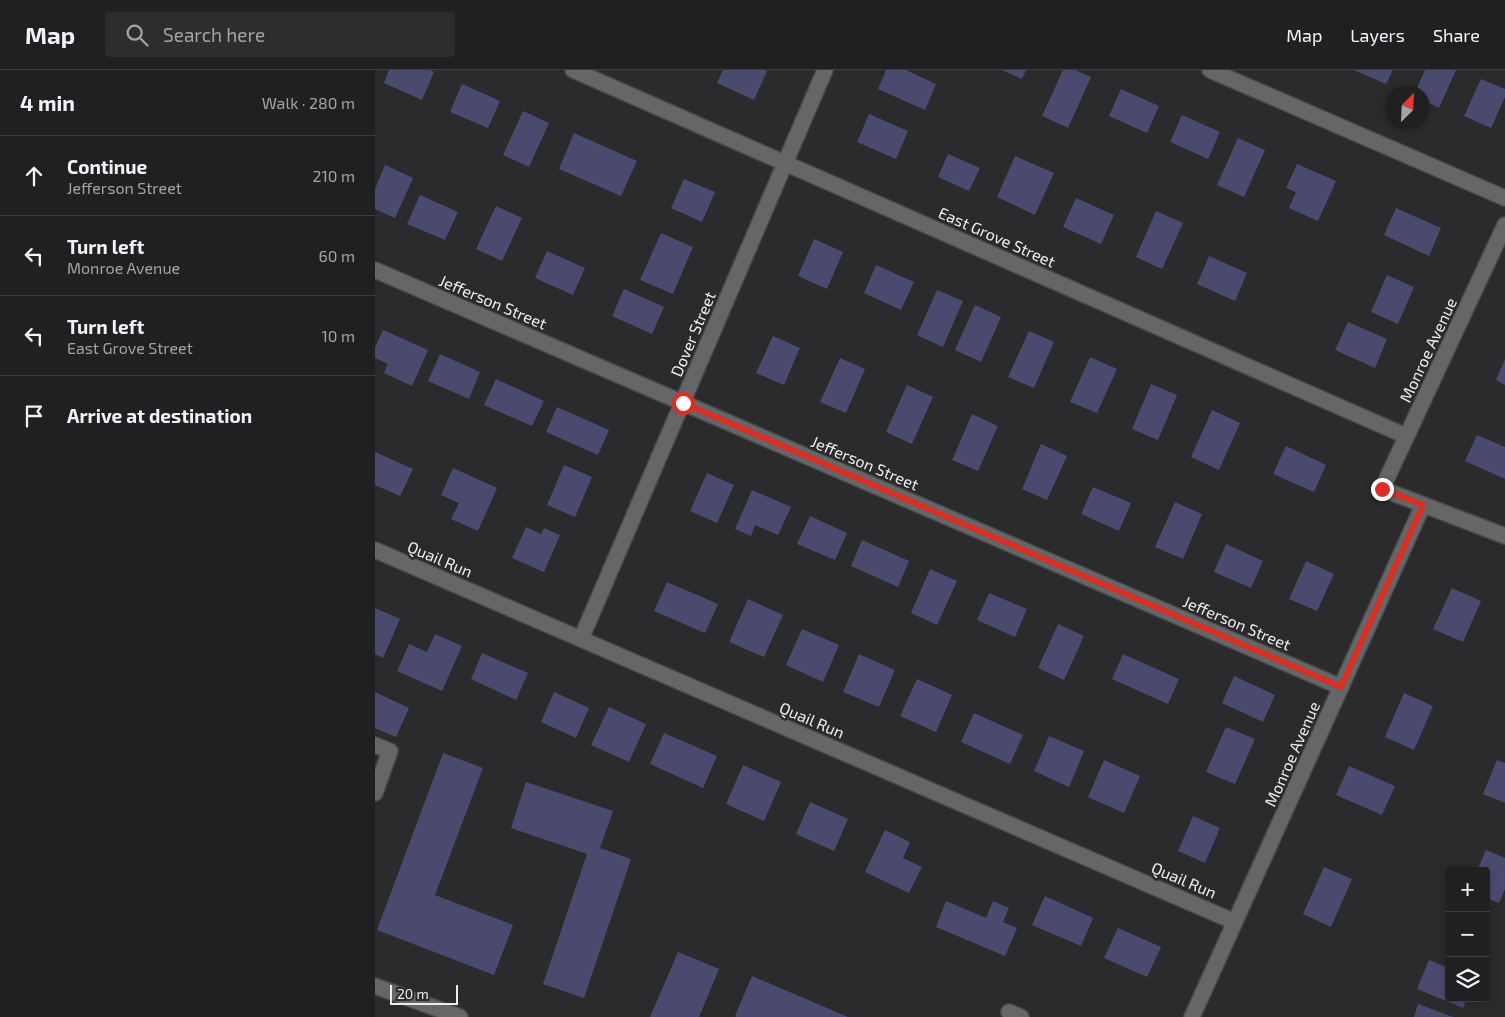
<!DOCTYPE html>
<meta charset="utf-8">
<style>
:root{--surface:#202022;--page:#2d2d2f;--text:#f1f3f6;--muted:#a2a3a5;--line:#3d3e40}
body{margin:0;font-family:"Exo 2",sans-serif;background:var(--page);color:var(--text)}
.controls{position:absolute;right:15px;bottom:15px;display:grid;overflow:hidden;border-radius:5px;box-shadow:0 2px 8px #0003}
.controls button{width:45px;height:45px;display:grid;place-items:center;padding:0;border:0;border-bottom:1px solid var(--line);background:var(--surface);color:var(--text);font:25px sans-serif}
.compass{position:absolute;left:1010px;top:15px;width:45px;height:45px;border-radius:50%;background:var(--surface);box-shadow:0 2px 8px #0003;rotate:24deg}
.scale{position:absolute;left:15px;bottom:12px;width:68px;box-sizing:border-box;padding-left:5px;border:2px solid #ededee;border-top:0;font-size:14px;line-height:18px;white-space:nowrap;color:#ededee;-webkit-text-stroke:4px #2b2b2e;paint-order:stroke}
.stop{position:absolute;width:15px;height:15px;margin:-11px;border:4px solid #d93025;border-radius:50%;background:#fff}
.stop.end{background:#d93025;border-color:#fff;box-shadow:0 1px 5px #0008}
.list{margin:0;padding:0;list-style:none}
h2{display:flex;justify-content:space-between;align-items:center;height:65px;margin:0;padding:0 20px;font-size:21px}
h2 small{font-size:16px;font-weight:400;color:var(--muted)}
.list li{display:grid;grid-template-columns:32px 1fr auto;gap:15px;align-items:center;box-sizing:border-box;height:80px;padding:0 20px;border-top:1px solid var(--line)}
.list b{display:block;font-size:19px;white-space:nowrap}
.list p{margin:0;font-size:16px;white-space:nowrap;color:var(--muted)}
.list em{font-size:16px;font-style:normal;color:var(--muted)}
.icon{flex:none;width:28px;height:28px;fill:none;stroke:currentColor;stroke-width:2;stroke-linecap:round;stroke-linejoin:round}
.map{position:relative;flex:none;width:1130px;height:947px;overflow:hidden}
header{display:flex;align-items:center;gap:30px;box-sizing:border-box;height:70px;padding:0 25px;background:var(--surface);border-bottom:1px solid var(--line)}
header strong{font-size:24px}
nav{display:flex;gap:28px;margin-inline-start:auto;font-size:18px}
.search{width:350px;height:45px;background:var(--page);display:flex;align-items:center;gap:12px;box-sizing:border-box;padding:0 18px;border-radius:5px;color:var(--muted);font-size:19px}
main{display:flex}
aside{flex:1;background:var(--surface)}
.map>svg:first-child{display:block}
</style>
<header>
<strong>Map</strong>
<div class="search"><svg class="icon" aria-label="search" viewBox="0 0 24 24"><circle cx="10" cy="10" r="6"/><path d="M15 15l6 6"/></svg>Search here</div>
<nav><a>Map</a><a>Layers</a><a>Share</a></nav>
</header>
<main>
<aside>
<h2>4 min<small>Walk · 280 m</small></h2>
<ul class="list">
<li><svg class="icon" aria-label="ahead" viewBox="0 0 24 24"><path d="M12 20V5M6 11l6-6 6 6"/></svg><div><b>Continue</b><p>Jefferson Street</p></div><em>210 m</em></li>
<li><svg class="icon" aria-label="left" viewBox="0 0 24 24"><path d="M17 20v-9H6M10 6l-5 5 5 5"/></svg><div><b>Turn left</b><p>Monroe Avenue</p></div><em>60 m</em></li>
<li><svg class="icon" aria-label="left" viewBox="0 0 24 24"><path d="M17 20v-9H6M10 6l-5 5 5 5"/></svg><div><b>Turn left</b><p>East Grove Street</p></div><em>10 m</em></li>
<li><svg class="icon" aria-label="arrive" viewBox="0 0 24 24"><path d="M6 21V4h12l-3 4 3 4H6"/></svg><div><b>Arrive at destination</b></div></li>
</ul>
</aside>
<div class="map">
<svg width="1130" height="947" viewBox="0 0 1130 947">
<rect width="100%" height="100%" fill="#2b2b2e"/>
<g fill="#4a4a6f">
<polygon points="14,0 55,0 59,2 47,30 9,13"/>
<polygon points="348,0 390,0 392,1 379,30 342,13"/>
<polygon points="511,0 531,0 561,14 550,40 503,19"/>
<polygon points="627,0 651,0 647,9"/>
<polygon points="688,0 700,0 716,7 693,58 667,46"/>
<polygon points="979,0 1018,0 1011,14"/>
<polygon points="1050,0 1081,0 1064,38 1048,30 1048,22 1040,22"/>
<polygon points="1106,9 1130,19 1130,27 1116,58 1089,46"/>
<polygon points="87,14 125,31 113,58 75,42"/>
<polygon points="746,19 784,36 772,63 734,46"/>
<polygon points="148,41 174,53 154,97 128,85"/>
<polygon points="494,44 533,61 521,89 482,72"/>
<polygon points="807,45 845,62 833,89 795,72"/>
<polygon points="199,63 262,91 246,126 184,99"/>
<polygon points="863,68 890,80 869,127 842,115"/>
<polygon points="573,84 605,98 594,121 563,107"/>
<polygon points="640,86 679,103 660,145 622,127"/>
<polygon points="922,94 961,111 943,151 914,138 921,122 911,118"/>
<polygon points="10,95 38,108 20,148 0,139 0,119"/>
<polygon points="309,109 340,122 327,152 296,138"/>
<polygon points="45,125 83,142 70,170 32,154"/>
<polygon points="701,128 739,145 726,174 688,157"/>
<polygon points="121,136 147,148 127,191 101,179"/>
<polygon points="1021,138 1066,158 1054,186 1009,165"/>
<polygon points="781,141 808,153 787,199 761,187"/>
<polygon points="286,163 318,177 298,224 265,210"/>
<polygon points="439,169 468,182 452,219 423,206"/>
<polygon points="172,181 210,198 198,225 160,208"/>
<polygon points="834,186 872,203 860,231 822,214"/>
<polygon points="501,195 539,212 526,240 489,223"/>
<polygon points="1012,205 1039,217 1023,254 996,242"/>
<polygon points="249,219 289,237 277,264 237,246"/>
<polygon points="562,220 588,231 568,277 542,265"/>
<polygon points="600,235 626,247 606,292 580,280"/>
<polygon points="973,252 1012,269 1000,298 960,280"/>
<polygon points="8,260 53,280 37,316 9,303 13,294 0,288 0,277"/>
<polygon points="654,261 679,272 659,318 633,307"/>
<polygon points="398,266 425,278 409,315 381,303"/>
<polygon points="65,284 105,302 94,329 53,311"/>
<polygon points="715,287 742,299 722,343 695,332"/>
<polygon points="465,288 490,299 471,343 445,332"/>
<polygon points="1130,289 1130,315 1121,310"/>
<polygon points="121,309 169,331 157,356 109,335"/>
<polygon points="776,314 802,325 783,370 757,359"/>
<polygon points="532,315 558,327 537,374 511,362"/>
<polygon points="182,337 234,360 223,385 171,362"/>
<polygon points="837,340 865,353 844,400 816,387"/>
<polygon points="597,344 623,356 603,401 577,390"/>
<polygon points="1102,365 1130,377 1130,409 1090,391"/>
<polygon points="666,374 692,386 672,430 647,419"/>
<polygon points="911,376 951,395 939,422 898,404"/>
<polygon points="0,382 38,399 25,426 0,415"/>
<polygon points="189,395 217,407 200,447 172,435"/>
<polygon points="78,398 122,418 103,461 76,449 84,433 66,425"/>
<polygon points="332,403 359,415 342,453 315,441"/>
<polygon points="718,417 756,433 744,461 706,444"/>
<polygon points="377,420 416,437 403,465 380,455 376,466 360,459"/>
<polygon points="800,432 827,444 808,489 780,477"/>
<polygon points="435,446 472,463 460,490 422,474"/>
<polygon points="151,457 166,464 169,458 185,465 169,502 137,488"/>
<polygon points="487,470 534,491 523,517 476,496"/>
<polygon points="851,474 888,491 876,518 839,502"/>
<polygon points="931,491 959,504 942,541 914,529"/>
<polygon points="555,499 582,511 562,555 536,543"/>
<polygon points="292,512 343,534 330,563 279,541"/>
<polygon points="1077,518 1106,531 1088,572 1058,559"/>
<polygon points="614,523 652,539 640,567 602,550"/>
<polygon points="373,529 408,545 389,587 354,572"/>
<polygon points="0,538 25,549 8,588 0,584"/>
<polygon points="683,554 709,566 689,610 663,598"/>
<polygon points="427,559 464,575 448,612 411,595"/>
<polygon points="60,564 87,576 67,621 22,601 34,574 52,582"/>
<polygon points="107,583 153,603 141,630 96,609"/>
<polygon points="484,584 520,600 504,637 468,622"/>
<polygon points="748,584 804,609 793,634 737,609"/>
<polygon points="859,606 900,625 888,652 847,633"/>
<polygon points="542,609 577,625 561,662 525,646"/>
<polygon points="0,622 34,638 21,667 0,658"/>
<polygon points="179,622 214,638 201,668 166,652"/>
<polygon points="1029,623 1058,636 1039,680 1010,667"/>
<polygon points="234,637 271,654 254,692 216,675"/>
<polygon points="599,643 648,665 635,694 586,672"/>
<polygon points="851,657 880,669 860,714 831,702"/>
<polygon points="289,663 342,686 328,718 275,694"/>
<polygon points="674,666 709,681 694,717 659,701"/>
<polygon points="68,683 108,698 60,825 138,855 119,905 2,860"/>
<polygon points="729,690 765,706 749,743 713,727"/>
<polygon points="1122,690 1130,693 1130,733 1108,724"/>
<polygon points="368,695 406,712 389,751 351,734"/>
<polygon points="974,696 1020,716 1007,745 961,725"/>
<polygon points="151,712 238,741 225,778 256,789 209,928 168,914 212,784 136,758"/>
<polygon points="435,732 473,749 459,781 421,764"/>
<polygon points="818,746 845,758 830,793 803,781"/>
<polygon points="510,760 535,772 528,788 547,797 534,823 490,802"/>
<polygon points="1111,780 1130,788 1130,819 1124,833 1111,828 1111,801 1102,801"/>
<polygon points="949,797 977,809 956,857 928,844"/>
<polygon points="670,826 718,848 706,876 657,855"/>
<polygon points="571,831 611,848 618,831 634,838 628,852 642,858 630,886 561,857"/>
<polygon points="743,858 786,877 772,907 729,888"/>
<polygon points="303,882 344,899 324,947 275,947"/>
<polygon points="1054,890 1074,898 1074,928 1092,928 1088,938 1042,919"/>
<polygon points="377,906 473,947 362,947 360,946"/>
<polygon points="1043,934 1078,947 1039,947"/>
</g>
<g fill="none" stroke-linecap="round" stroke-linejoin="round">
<g stroke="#48484a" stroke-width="18">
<g id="street">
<polyline points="198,0 1031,366"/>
<polyline points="835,0 1130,128"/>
<polyline points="1130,155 1007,419 1130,466"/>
<polyline points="0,200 966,617"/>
<polyline points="0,480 860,852"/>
<polyline points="206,569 450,0"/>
<polyline points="0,675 15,681 0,723"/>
<polyline points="0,916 85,947"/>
<polyline points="634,942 646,947"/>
<polyline points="817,947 1048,435"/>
</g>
</g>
<use href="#street" stroke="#656668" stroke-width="15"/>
</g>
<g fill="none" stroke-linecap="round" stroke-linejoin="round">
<polyline stroke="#d93025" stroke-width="6" points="308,333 966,617 1048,435 1007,419"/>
</g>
<g text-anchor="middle" stroke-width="5" stroke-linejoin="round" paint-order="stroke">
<g font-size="16" fill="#ededee" stroke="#2b2b2e">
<text transform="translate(622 167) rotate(24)" y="6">East Grove Street</text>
<text transform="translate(118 232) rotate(23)" y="6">Jefferson Street</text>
<text transform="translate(318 264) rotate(-67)" y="6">Dover Street</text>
<text transform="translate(1053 280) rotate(-65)" y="6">Monroe Avenue</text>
<text transform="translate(490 393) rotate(23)" y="6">Jefferson Street</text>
<text transform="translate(65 489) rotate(23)" y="6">Quail Run</text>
<text transform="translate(862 553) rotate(23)" y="6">Jefferson Street</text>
<text transform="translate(437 650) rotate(23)" y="6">Quail Run</text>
<text transform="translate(917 684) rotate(-66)" y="6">Monroe Avenue</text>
<text transform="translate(809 810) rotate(23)" y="6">Quail Run</text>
</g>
</g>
</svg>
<div class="controls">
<button>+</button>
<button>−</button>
<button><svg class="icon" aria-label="layers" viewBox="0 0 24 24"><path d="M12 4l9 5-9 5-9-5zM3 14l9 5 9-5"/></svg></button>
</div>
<svg class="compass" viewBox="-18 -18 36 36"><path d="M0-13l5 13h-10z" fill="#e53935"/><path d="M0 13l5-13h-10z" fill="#a2a3a5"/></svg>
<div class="scale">20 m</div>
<div class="stop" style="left:308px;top:333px"></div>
<div class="stop end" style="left:1007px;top:419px"></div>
</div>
</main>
